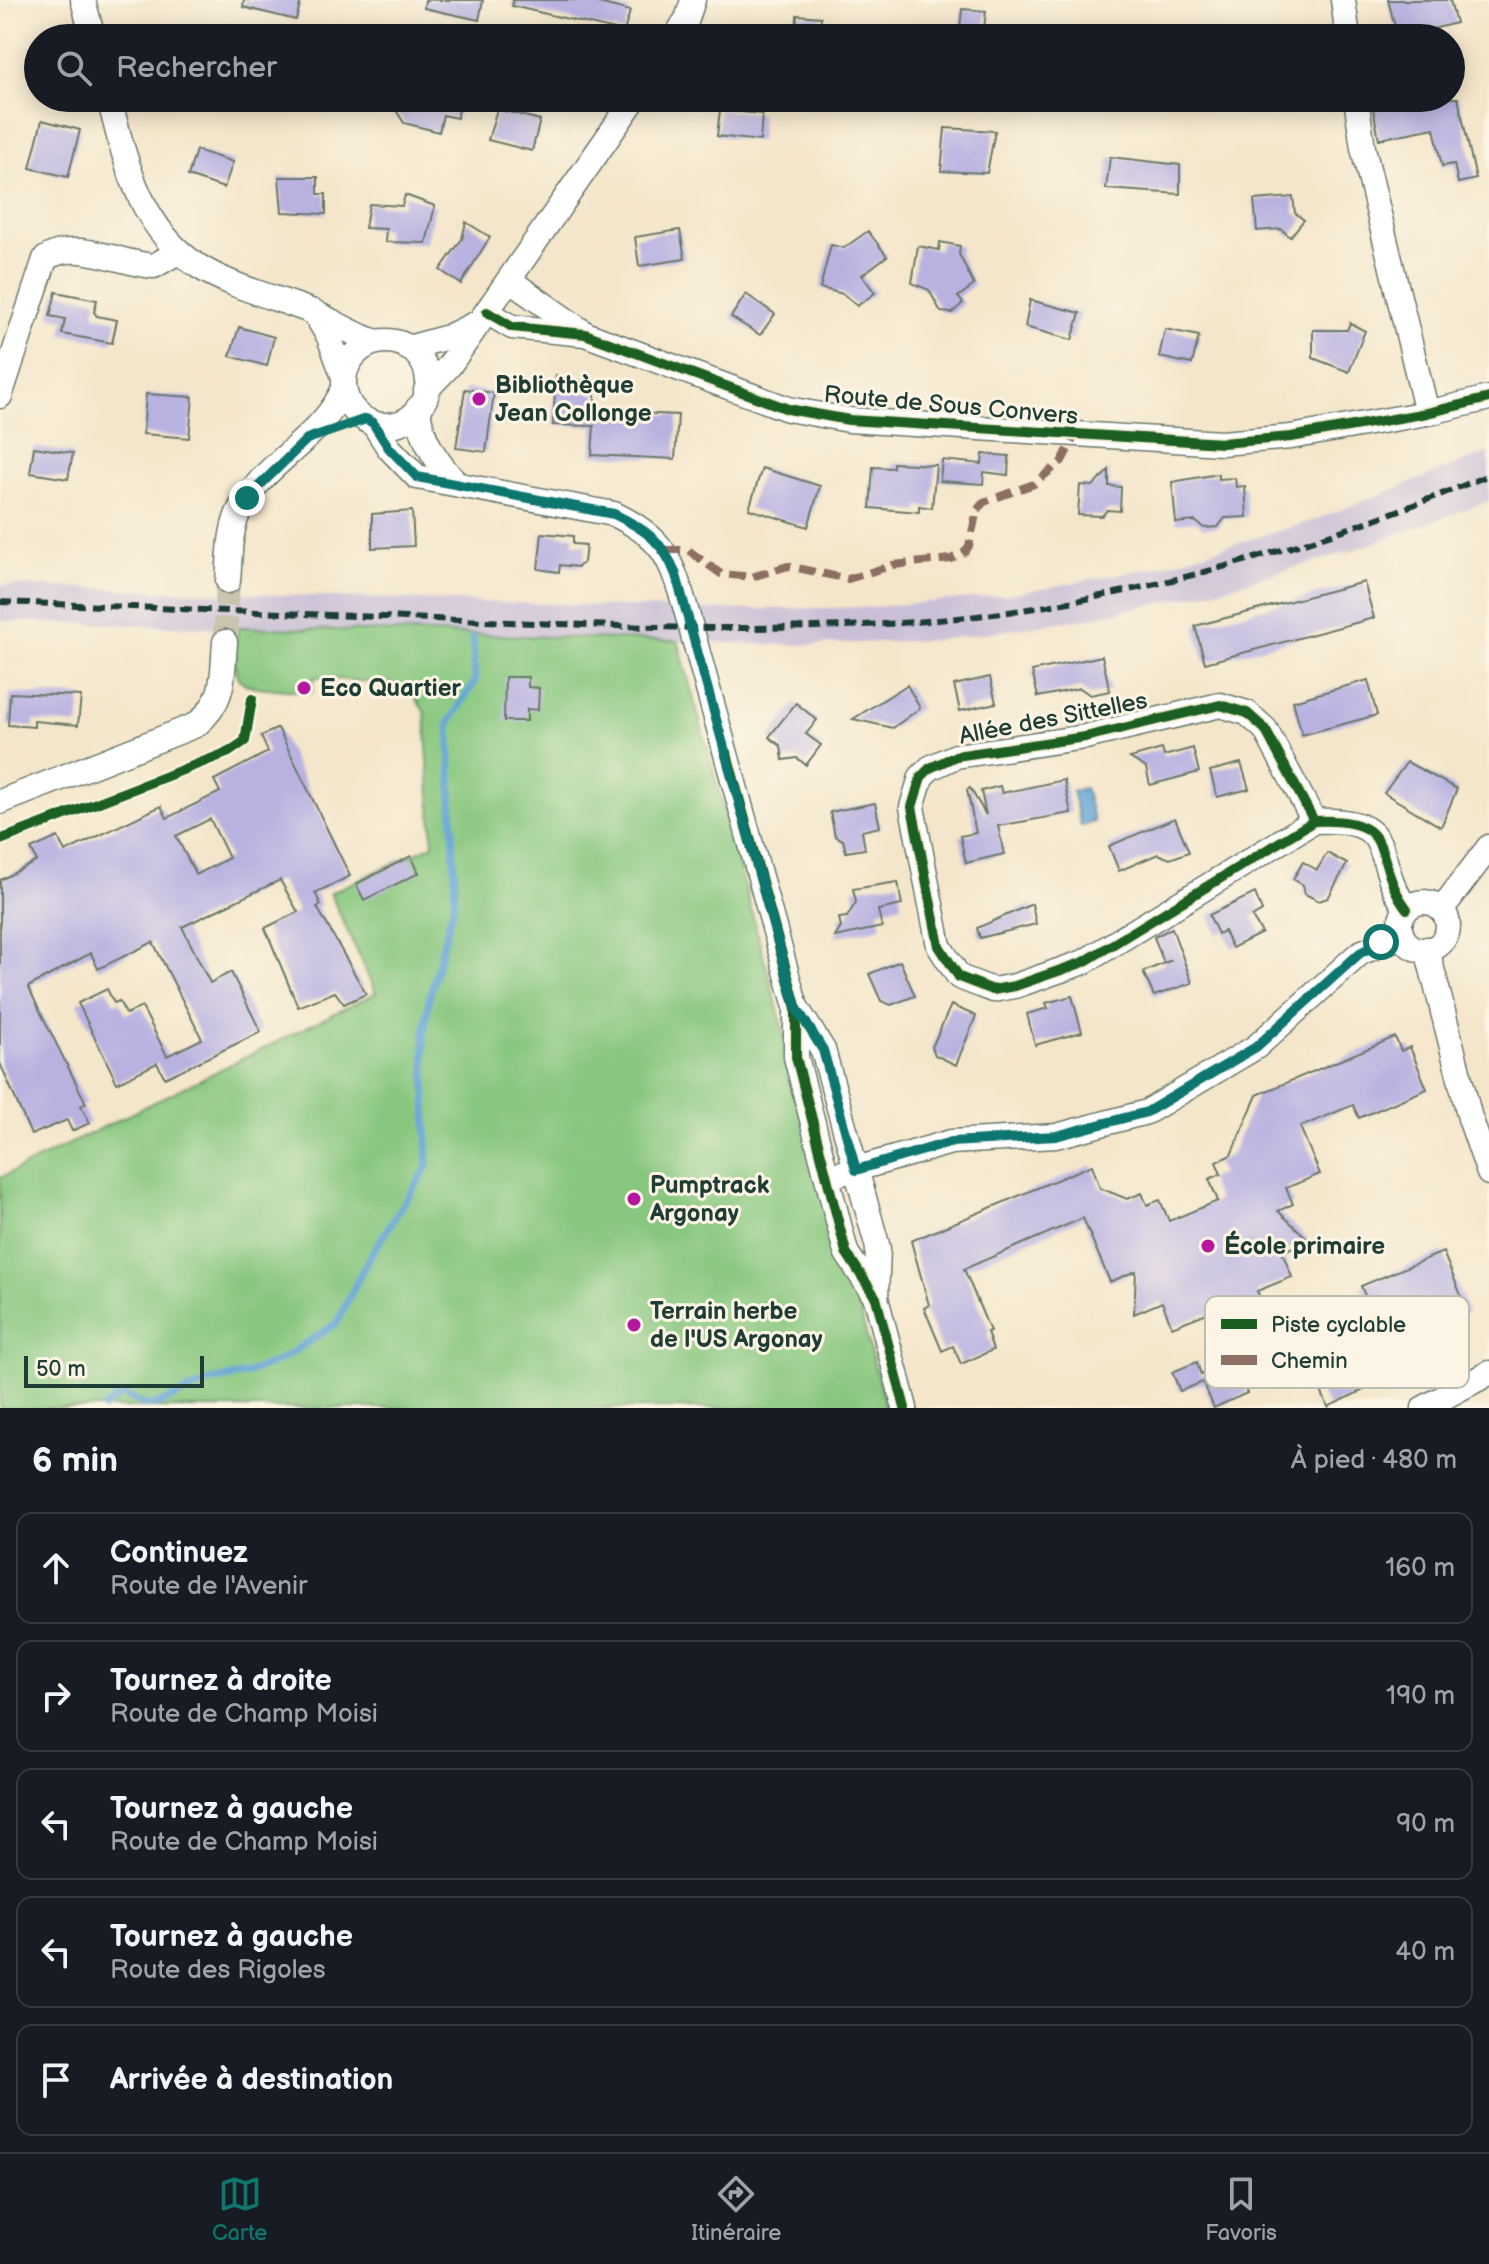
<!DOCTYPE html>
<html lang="fr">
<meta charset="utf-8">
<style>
:root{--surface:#171b24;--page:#20242c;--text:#f1f3f6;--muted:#9ea1a6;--line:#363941;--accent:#0f766e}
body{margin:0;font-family:"Balsamiq Sans",sans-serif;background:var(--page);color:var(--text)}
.scale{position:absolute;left:24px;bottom:20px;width:180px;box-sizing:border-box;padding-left:8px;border:4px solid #1f3d34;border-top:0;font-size:22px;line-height:28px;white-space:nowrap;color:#1f3d34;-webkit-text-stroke:6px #fcf5e5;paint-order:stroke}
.stop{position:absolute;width:24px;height:24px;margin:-18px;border:6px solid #0f766e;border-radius:50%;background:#fff}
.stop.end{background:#0f766e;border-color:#fff;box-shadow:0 2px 8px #0008}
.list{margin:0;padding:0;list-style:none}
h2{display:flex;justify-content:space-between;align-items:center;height:104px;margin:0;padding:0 32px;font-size:34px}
h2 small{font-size:26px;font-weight:400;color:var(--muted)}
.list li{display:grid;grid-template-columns:52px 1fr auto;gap:24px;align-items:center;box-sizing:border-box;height:112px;margin:0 16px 16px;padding:0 16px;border:2px solid var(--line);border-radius:16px}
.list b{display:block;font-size:30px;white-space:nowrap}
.list p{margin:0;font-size:26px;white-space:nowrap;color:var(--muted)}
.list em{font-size:26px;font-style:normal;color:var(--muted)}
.icon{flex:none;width:44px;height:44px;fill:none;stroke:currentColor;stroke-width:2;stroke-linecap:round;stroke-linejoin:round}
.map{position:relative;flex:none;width:1489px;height:1408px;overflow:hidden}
.search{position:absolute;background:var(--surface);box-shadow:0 4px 20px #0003;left:24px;right:24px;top:24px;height:88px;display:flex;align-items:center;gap:20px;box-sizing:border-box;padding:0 28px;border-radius:44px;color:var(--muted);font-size:30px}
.sheet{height:744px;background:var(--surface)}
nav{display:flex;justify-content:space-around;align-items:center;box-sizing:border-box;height:112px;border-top:2px solid var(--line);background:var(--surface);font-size:22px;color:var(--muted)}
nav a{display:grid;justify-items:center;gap:4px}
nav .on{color:var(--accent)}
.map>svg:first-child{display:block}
</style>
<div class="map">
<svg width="1489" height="1408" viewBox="0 0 1489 1408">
<rect width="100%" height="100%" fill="#fcf5e5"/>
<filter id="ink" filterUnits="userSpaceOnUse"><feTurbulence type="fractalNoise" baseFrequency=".0125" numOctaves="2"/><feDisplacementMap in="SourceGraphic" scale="16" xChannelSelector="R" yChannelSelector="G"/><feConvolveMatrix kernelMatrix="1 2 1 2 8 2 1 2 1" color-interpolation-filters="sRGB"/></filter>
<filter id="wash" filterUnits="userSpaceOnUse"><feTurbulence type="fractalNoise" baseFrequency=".006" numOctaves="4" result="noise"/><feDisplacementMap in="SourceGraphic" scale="32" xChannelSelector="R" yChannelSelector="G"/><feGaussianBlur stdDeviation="1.8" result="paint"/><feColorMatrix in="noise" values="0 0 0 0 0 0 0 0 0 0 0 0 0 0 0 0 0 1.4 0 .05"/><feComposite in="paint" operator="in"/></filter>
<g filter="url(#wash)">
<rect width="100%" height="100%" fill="#f4e6cb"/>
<polygon fill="#c9bfd7" points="1489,452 1489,501 1351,551 1218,590 1094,617 938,640 801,645 0,621 0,585 712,610 874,607 1005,595 1157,567 1312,521"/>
<path fill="#88c77f" stroke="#54825a" stroke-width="2" d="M 238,627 L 678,641 L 886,1408 L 0,1408 L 0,1178 L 376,993 L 330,893 L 433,845 L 425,713 L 407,685 L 314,677 L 312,693 L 249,686 C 227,677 236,646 238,627 Z"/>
<polygon fill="#62a4d6" stroke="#407085" stroke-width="2" points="1085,788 1094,822 1081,826 1072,791"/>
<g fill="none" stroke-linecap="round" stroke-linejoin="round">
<polyline stroke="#62a4d6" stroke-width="7" points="104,1408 121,1394 148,1406 158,1404 211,1381 246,1374 282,1359 337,1323 367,1261 428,1166 424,1033 429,999 454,903 455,883 449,723 475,681 473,638"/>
</g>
<g id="blocks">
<g fill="#b9b2e1" fill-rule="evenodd">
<polygon points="244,0 301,0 296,20 243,7"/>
<polygon points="425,0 483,0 479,20 424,8"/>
<polygon points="513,0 587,0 630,11 624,32 512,6"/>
<polygon points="1388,0 1450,0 1456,23 1398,38"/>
<polygon points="962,9 986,11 983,38 959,38"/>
<polygon points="797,15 821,17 819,38 796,38"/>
<polygon points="400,98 462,98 457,118 443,115 439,132 404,123 396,110"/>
<polygon points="1371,98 1458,98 1476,179 1458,183 1454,164 1442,166 1434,128 1379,139"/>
<polygon points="497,109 540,120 532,151 488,140"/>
<polygon points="720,110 762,114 760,141 717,136"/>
<polygon points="42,120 80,130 68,177 30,168"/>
<polygon points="945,128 995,131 987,173 941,171"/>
<polygon points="196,150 233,162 224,188 188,176"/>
<polygon points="1110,157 1180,165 1180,194 1106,189"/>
<polygon points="279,177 318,177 318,194 326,194 326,214 282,212"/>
<polygon points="405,195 435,206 426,243 385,242 386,229 365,228 369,204 402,206"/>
<polygon points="1293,197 1295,213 1304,220 1290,237 1281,229 1257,231 1254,200"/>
<polygon points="466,222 490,237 461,284 440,270 462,239"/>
<polygon points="680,230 685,259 639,266 635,237"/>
<polygon points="868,231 887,256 862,275 875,293 857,306 843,294 820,288 831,245 844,248"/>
<polygon points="940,242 960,246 959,254 974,285 958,297 963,303 952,313 941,312 929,290 912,283 918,246 939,250"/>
<polygon points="56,292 97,300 94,312 97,316 117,320 112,343 62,334 65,319 50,316"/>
<polygon points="746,294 775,314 760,335 731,317"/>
<polygon points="1030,300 1080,313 1072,340 1025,327"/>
<polygon points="1350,323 1365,331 1349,372 1313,358 1313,330 1347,330"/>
<polygon points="239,327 274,337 267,366 230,356"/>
<polygon points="1165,329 1199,336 1192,364 1159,357"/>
<polygon points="556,375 583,381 582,392 595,393 595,411 678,415 675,459 592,455 594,426 553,425"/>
<polygon points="465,389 494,393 486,452 456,448"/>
<polygon points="146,394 193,397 189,438 143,434"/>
<polygon points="34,447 73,453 68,479 30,473"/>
<polygon points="983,454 1009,456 1008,475 984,472 983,484 940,481 942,460 982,464"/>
<polygon points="893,463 936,465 932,508 919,506 919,512 870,508 873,467 893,468"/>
<polygon points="762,468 820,486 808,527 749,509"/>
<polygon points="1109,470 1109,486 1121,487 1120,511 1107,510 1102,516 1078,515 1080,485 1093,486"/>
<polygon points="1218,474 1218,479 1235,478 1236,487 1245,486 1247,517 1225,518 1218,527 1204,528 1195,521 1176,523 1172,482"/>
<polygon points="412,511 414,546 372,548 372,514"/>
<polygon points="542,533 573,536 573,544 586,545 584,562 578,567 560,565 559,572 538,569"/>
<polygon points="1364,582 1374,618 1205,663 1195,626"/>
<polygon points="1102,656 1110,691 1090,695 1080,688 1038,697 1032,671"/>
<polygon points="505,677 528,677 528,687 539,688 538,710 527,709 527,721 504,721"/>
<polygon points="990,677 996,703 960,711 954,685"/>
<polygon points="1368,680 1377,715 1302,735 1293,701"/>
<polygon points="907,685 920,708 893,728 853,719"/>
<polygon points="10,693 81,696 78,725 34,721 34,727 8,725"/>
<polygon points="796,703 817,720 806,734 821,745 806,765 797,758 783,760 781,746 769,737"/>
<path d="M 278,728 L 350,876 L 315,893 L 321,905 L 317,907 L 366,994 L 344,1004 L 335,992 L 298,1007 L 265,928 L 298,912 L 280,880 L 182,927 L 210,983 L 231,972 L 261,1032 L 165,1078 L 157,1063 L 117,1083 L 78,1003 L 107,989 L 114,1003 L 119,1001 L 126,1014 L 142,1007 L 167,1056 L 202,1039 L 153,942 L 98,969 L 91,953 L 28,987 L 86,1103 L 81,1106 L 90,1123 L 72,1131 L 67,1120 L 31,1135 L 0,1063 L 0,880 L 37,861 L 31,849 L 58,837 L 65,852 L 161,806 L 167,818 L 220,792 L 214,780 L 268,752 L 261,736 ZM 210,819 L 229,858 L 196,875 L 176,836 Z"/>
<polygon points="1193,748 1199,772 1150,785 1146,768 1130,758 1162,749 1164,756"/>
<polygon points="1407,762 1457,789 1441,827 1384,793"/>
<polygon points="1241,763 1249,789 1217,797 1210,771"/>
<polygon points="1064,780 1071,813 998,826 1004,854 966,863 960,836 976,833 967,790 970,788 986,815 981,791 1000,786 1002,793"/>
<polygon points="875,803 880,827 862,831 865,849 846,852 843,840 835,836 830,812"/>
<polygon points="1175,818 1189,852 1170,859 1158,854 1119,871 1109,846"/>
<polygon points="1327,853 1347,864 1328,898 1319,901 1305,894 1303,885 1293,879 1303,862 1317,870"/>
<polygon points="411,856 419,873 364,900 356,884"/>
<polygon points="898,882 902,905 878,910 882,927 835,937 841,927 839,918 847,917 856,902 853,889"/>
<polygon points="1255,893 1262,911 1252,917 1262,933 1232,948 1224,931 1218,934 1209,915"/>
<polygon points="1032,904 1036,924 980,938 977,928"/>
<polygon points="1172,928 1192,983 1154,996 1143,972 1172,960 1164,963 1154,937"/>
<polygon points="900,961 915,996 891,1005 881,1001 869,974"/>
<polygon points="1072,996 1082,1032 1035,1045 1027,1014 1048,1008 1046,1003"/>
<polygon points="951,1005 976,1016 956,1065 935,1055 932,1047"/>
<polygon points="1395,1037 1401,1051 1410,1047 1427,1089 1359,1118 1353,1105 1300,1127 1320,1174 1286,1188 1293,1204 1278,1211 1309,1240 1282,1252 1292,1277 1257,1291 1261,1300 1211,1321 1207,1313 1172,1327 1162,1302 1134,1314 1136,1271 1110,1282 1083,1218 964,1269 990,1331 987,1332 993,1350 961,1364 953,1346 942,1351 924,1308 929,1305 911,1241 1092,1165 1100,1188 1127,1199 1142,1193 1147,1205 1160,1200 1169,1221 1218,1201 1209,1179 1221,1174 1216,1162 1231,1155 1257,1095"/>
<polygon points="1443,1252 1468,1312 1386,1347 1361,1286"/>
<polygon points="1232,1361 1247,1393 1214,1408 1203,1382 1180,1391 1172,1372 1197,1362 1201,1375"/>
<polygon points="1368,1361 1378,1383 1328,1407 1318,1384"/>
</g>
</g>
</g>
<g filter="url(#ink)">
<use href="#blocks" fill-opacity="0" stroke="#6a7869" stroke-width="2"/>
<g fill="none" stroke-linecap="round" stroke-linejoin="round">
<polyline stroke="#c9c4ad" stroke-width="24" stroke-dasharray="24 12" stroke-linecap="butt" points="225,642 228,581"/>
<g stroke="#6a7869" stroke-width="27">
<g id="minor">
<polyline points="83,0 93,38"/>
<polyline points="1343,0 1348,38"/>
<polyline points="675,38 687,19 693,0"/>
<path d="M 109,98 C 125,160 140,229 198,266 C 230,286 270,296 305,309 C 330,318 351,335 377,342"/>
<polyline points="1356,98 1363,148 1427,413"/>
<polyline points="509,280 583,332"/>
<polyline points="314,312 329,337 344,377"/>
<polyline points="487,312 512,327 585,334 788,409 849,420 1222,443 1291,437 1427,413 1489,398"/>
<circle cx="386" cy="383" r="42"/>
<polyline points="408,348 448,337 477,323"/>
<polyline points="426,390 449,366 635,98"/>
<path d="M 0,396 L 45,259 C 74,238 121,264 154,266 L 178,252"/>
<path d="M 418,408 C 421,440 436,461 457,484"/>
<path d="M 373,423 L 389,448 L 417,477 L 614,514 C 662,537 670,556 685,606 L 796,1007 L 796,1057 L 846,1252 L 876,1298"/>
<path d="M 228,581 C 230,557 229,531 240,509 C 265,461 322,439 344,388"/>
<path d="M 0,802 L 196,725 C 226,700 222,678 225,642"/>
<path d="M 1314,821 L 1265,729 L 1247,713 L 1220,705 L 1085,737 L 956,756 L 930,768 L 921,777 L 912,807 L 939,946 L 959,977 L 993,990 L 1015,986 L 1084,962 L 1314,821 C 1403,817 1369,859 1407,909"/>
<circle cx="1424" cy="926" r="24"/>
<polyline points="1441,910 1489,847"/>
<polyline points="1427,949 1470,1118 1489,1173"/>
<polyline points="796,1007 823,1050 878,1248 876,1298 905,1408"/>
<polyline points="828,1177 951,1142 1056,1136 1147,1112 1256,1047 1360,953 1402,936"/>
<polyline points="1424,1408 1489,1373"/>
</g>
</g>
<use href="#minor" stroke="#fff" stroke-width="24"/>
<path stroke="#1f3d34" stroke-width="6" stroke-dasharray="12 6" stroke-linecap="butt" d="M 0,602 C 162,608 324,615 486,621 C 654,628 825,635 994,614 C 1164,591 1330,541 1489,475"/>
<polyline stroke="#8d6e63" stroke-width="8" stroke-dasharray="16 8" stroke-linecap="butt" points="665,550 688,550 721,574 752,577 788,566 848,579 893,565 951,559 965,552 969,546 977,510 984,502 1034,484 1062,461 1075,436"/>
<g stroke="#fcf5e5" stroke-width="15">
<g id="cycleway">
<polyline points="487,312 512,327 585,334 788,409 849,420 1222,443 1291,437 1427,413 1489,398"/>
<polyline points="727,754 796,1007 796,1057 846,1252 876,1298 905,1408"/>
<path d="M 1314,821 L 1265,729 L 1247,713 L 1220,705 L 1085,737 L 956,756 L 930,768 L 921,777 L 912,807 L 939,946 L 959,977 L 993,990 L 1015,986 L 1084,962 L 1314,821 C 1403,817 1369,859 1407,909"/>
<polyline points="0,840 229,752 245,741 252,699"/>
</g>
</g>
<use href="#cycleway" stroke="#1b5e20" stroke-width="10"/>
</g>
</g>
<g fill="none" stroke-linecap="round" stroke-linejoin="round" filter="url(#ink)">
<path stroke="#0f766e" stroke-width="10" d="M 247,498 L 307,439 L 366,419 L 373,423 L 389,448 L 417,477 L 614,514 C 645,529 664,542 676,575 L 796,1007 L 823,1050 L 856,1170 L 951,1142 L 1056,1136 L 1147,1112 L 1256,1047 L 1360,953 L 1381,942"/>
</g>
<g fill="#b5179e" stroke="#fcf5e5" stroke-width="3">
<circle cx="479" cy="399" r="8"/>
<circle cx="304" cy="688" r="8"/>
<circle cx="634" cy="1199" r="8"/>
<circle cx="1208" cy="1246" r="8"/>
<circle cx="634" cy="1325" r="8"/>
</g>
<g text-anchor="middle" stroke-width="6" stroke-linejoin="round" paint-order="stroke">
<g font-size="24" font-weight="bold" fill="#1f3d34" stroke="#fcf5e5" text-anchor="start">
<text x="495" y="393">Bibliothèque<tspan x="495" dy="28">Jean Collonge</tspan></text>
<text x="320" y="696">Eco Quartier</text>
<text x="650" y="1193">Pumptrack<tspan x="650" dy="28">Argonay</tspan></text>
<text x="1224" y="1254">École primaire</text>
<text x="650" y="1319">Terrain herbe<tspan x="650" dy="28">de l'US Argonay</tspan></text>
</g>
<g font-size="24" fill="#1f3d34" stroke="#fcf5e5">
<text transform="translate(951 405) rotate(5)" y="8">Route de Sous Convers</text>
<text transform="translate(1053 718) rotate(-11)" y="8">Allée des Sittelles</text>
</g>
</g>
<rect x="1205" y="1296" width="264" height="92" rx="12" fill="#fcf5e5" stroke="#babeb0" stroke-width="2"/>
<rect x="1221" y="1319" width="36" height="10" fill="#1b5e20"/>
<rect x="1221" y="1355" width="36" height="10" fill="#8d6e63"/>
<g font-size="22" fill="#1f3d34">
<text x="1271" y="1332">Piste cyclable</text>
<text x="1271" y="1368">Chemin</text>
</g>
</svg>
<div class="scale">50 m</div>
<div class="stop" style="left:1381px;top:942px"></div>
<div class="stop end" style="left:247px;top:498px"></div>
<div class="search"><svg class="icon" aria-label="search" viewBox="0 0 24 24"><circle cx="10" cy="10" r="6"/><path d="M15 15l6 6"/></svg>Rechercher</div>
</div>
<section class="sheet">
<h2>6 min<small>À pied · 480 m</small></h2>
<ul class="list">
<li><svg class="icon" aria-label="ahead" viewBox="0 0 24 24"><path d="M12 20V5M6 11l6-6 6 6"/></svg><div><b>Continuez</b><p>Route de l'Avenir</p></div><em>160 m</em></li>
<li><svg class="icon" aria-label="right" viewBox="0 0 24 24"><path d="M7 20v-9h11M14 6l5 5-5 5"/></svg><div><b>Tournez à droite</b><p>Route de Champ Moisi</p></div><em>190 m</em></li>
<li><svg class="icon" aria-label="left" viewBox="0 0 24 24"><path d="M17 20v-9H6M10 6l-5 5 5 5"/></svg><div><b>Tournez à gauche</b><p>Route de Champ Moisi</p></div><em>90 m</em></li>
<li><svg class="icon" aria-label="left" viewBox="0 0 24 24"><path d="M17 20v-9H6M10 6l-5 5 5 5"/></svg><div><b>Tournez à gauche</b><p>Route des Rigoles</p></div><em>40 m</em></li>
<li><svg class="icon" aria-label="arrive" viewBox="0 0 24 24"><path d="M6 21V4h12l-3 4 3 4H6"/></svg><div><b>Arrivée à destination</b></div></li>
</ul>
</section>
<nav>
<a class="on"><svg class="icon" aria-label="map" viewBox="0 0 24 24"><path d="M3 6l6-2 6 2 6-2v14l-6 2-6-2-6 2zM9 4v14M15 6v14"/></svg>Carte</a>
<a><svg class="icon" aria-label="directions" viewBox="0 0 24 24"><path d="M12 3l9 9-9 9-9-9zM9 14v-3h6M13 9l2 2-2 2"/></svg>Itinéraire</a>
<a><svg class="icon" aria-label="saved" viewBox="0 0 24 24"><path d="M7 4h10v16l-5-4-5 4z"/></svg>Favoris</a>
</nav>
